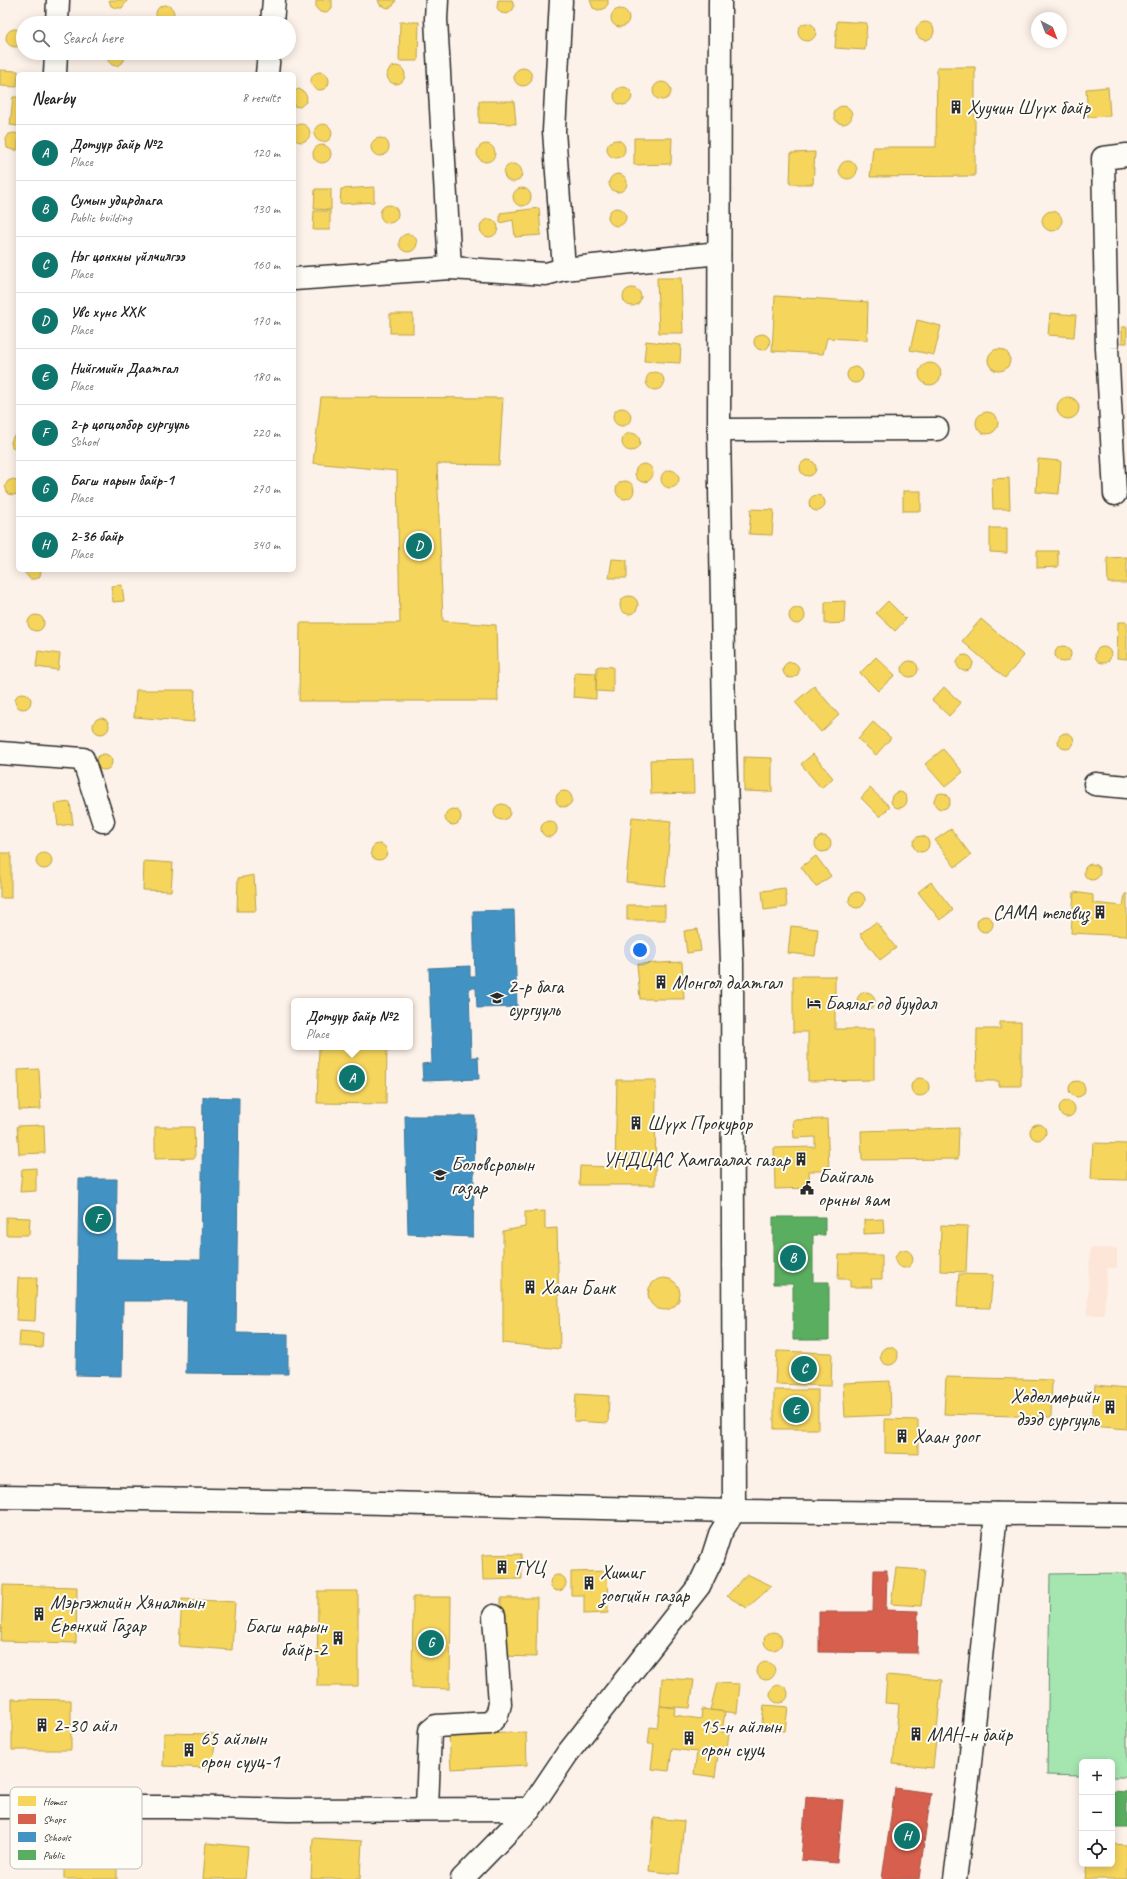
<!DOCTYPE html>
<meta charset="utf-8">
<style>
:root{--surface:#fff;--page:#f2f2f2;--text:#202124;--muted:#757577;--line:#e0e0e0;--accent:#0f766e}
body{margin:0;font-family:Caveat,sans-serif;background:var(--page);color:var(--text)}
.controls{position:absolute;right:12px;bottom:12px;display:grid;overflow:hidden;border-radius:6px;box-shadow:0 2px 10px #0003}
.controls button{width:36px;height:36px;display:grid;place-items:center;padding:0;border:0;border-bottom:1px solid var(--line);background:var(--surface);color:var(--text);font:20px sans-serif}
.compass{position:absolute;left:1031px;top:12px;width:36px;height:36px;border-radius:50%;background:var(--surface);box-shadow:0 2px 10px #0003;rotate:138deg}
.you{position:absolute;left:640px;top:950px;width:14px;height:14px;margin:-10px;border:3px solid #fff;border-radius:50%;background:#1a73e8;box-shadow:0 0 0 6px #1a73e833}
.badge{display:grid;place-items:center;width:26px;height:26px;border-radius:50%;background:var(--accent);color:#fff;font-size:13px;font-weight:700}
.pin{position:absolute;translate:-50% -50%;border:2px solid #fff;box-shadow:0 1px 4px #0006}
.popup{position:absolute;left:291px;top:998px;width:122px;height:52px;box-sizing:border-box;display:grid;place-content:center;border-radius:6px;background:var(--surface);filter:drop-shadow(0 1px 3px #0005);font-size:13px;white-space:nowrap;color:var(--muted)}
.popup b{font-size:15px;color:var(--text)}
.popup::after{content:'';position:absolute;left:50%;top:100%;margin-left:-8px;border:8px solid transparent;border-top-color:var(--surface)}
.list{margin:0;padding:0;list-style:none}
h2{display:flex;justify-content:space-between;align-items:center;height:52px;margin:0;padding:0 16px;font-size:17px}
h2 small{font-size:13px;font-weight:400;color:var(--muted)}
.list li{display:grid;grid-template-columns:26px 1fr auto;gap:12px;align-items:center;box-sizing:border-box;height:56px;padding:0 16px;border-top:1px solid var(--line)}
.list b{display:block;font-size:15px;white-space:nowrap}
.list p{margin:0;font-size:13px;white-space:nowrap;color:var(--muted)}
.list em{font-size:13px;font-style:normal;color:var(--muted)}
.icon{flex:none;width:22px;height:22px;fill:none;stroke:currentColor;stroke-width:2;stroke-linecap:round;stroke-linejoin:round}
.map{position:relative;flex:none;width:1127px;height:1879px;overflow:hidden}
.search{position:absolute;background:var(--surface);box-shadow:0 2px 10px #0003;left:16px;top:16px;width:280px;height:44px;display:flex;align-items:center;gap:10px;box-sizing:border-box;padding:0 14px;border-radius:22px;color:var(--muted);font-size:15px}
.panel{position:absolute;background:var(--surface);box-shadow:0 2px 10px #0003;left:16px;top:72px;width:280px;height:500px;border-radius:6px}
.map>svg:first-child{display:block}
</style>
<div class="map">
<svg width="1127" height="1879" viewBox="0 0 1127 1879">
<rect width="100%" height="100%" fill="#fdf2e9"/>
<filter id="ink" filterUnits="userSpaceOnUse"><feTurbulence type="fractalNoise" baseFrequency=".025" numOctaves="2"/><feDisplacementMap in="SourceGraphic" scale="8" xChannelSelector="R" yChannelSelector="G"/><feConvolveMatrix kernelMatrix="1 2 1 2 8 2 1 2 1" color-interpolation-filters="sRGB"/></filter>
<g filter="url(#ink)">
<polygon fill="#fde6d8" points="1090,1248 1117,1248 1117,1268 1107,1268 1104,1315 1087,1315"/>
<polygon fill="#a5e6b0" stroke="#68886e" points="1127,1573 1127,1777 1112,1777 1112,1762 1082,1762 1082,1776 1047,1775 1050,1574"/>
<g fill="#f6d55c" stroke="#b9a24d">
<polygon points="109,0 127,0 127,1 122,8 116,8 111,6"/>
<polygon points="316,0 332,0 332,8 325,13 320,12 316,8"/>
<polygon points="378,0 396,0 393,6 388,8 380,5"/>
<polygon points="498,0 512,0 514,7 512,11 507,14 501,13 497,8"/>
<polygon points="590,0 608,0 608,4 604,9 598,10 593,8"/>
<circle cx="165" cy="14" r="9"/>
<circle cx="620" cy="18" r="9"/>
<polygon points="837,21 867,23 865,50 835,48"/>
<circle cx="925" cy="31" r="9"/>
<polygon points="400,22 419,22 418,61 399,61"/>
<circle cx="807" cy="32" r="9"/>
<circle cx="15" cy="38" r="9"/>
<polygon points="108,53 124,53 124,61 117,66 112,65 108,61"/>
<circle cx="396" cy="75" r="9"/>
<polygon points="937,67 975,67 975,176 870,177 873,147 936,147"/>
<circle cx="523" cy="77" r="9"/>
<polygon points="0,70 18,71 17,87 0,86"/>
<circle cx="320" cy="81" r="9"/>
<circle cx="662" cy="91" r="9"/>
<polygon points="1108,87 1110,116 1088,117 1086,89"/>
<circle cx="623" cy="96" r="9"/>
<polygon points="299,89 304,92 307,97 306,102 300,107 294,106 294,91"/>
<polygon points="13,97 18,97 18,126 10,125"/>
<polygon points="479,101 514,101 516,124 479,123"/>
<circle cx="843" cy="115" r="9"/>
<circle cx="323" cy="133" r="9"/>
<circle cx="301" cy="133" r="9"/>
<polygon points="15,133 18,134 18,150 13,150 7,148 6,139 9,134"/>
<polygon points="634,138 672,138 671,164 634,165"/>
<circle cx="380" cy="147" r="9"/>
<circle cx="616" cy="149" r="9"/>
<circle cx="486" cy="153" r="9"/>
<circle cx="322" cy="154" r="9"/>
<polygon points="815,152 813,184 790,184 791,153"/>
<circle cx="848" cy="170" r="9"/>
<circle cx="513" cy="173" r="9"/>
<circle cx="618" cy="183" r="9"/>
<polygon points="374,187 374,202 340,204 341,189"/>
<circle cx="522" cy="197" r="9"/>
<polygon points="315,189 331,189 331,210 314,209"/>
<circle cx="389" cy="214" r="9"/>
<polygon points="539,208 541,235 515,237 513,220 500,223 500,213"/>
<circle cx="617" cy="217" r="9"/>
<circle cx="1052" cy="221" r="10"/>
<polygon points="314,211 330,211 330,230 313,230"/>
<circle cx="489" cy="228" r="9"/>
<circle cx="408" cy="243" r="9"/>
<polygon points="657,278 681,278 683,333 659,333"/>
<circle cx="632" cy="297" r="9"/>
<polygon points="775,296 868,302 867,340 827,338 823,354 772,351"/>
<polygon points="1050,313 1076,315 1074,337 1048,335"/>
<rect x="390" y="314" width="23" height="19"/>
<polygon points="917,320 941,326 934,355 910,350"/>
<rect x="1122" y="327" width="5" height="16"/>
<circle cx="762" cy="342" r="8"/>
<polygon points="646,341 681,345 680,363 644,361"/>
<circle cx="999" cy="360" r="11"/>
<circle cx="930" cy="374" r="11"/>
<circle cx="855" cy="375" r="8"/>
<circle cx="655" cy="381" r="9"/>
<polygon points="321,397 503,398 499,465 437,464 443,621 496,625 498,701 299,701 300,623 400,623 397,471 313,463"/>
<circle cx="1068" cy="408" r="11"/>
<circle cx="622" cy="417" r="9"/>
<circle cx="987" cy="423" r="11"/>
<circle cx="631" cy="442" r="9"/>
<polygon points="18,435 18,451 12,447 11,442 13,437"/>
<polygon points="1038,459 1061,461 1059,494 1036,492"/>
<circle cx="808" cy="468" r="8"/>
<circle cx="644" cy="473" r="9"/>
<circle cx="670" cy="479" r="9"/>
<polygon points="1009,478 1010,509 993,509 992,479"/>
<polygon points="13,479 18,481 18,494 13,495 8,494 5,486 8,481"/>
<circle cx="625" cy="490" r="9"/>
<rect x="903" y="491" width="18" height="20"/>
<circle cx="817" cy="503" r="8"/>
<polygon points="751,509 774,510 772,535 749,534"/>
<polygon points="990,528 1007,528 1007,553 990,552"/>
<polygon points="1037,551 1058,551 1058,567 1037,568"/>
<polygon points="1127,557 1127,583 1108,583 1107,558"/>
<polygon points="612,559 627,560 627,578 609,578"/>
<polygon points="41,570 40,576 36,579 30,579 25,573 25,570"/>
<polygon points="122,585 124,601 113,602 111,586"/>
<circle cx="629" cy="605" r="9"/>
<polygon points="845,601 844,623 825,624 825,602"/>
<polygon points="888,601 906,619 895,631 876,613"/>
<circle cx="797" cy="616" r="8"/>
<circle cx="36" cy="623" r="8"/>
<polygon points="981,619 1024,656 1005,678 962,641"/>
<polygon points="1118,622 1127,622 1127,659 1117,658"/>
<circle cx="1063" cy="654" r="8"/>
<circle cx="1103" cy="655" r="8"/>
<polygon points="38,651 60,654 58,670 36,667"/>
<circle cx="965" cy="663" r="8"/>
<polygon points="876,657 895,675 878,691 860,673"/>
<circle cx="910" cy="669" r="8"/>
<circle cx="791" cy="670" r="8"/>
<polygon points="600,666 613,667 613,692 596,691 597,667"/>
<polygon points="575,672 596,673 596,699 573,697"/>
<polygon points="814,686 839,715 821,732 795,702"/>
<polygon points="944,687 961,703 949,716 932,700"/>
<polygon points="136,690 195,690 194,722 134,717"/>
<circle cx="23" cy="701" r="8"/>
<circle cx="101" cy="726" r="8"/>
<polygon points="873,722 891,738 876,755 858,739"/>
<circle cx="1066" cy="741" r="8"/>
<polygon points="943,749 963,772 945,787 925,764"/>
<circle cx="104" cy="762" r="8"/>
<polygon points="813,754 833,778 821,788 801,764"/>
<polygon points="744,757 772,758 772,792 744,791"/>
<polygon points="693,759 694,793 651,794 650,760"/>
<polygon points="870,788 890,807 880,817 861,798"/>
<circle cx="564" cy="799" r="8"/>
<circle cx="899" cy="800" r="8"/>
<circle cx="942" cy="801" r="8"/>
<polygon points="70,802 73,824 58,826 55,804"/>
<circle cx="502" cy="812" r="8"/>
<circle cx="453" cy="817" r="8"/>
<polygon points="632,817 671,821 665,886 626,882"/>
<circle cx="549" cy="829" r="8"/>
<polygon points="951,829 971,855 955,867 935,840"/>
<circle cx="823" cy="844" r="8"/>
<circle cx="921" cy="844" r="8"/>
<circle cx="379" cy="852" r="8"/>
<rect x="0" y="853" width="11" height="45"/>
<circle cx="44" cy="861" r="8"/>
<polygon points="816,856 831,876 816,887 801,867"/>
<polygon points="144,861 173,863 171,891 143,890"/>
<circle cx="1092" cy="872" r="8"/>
<polygon points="254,875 256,911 237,911 238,878"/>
<polygon points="931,882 953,910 940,920 918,892"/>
<polygon points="785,888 787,907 764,910 762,891"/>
<polygon points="1074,892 1093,895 1093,903 1123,906 1125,894 1127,894 1127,936 1071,933"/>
<circle cx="857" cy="900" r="8"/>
<rect x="627" y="905" width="38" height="15"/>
<circle cx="985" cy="924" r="8"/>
<polygon points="876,922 896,948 880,960 860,934"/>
<polygon points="791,926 818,929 815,956 788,953"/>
<polygon points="698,929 701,951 687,953 684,931"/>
<polygon points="682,962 684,999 640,999 637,964"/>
<polygon points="793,976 835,976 835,1029 874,1029 874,1080 808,1081 808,1032 793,1032"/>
<circle cx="866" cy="1001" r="9"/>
<polygon points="1000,1022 1021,1022 1021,1086 999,1086 999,1081 976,1081 977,1029 1000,1029"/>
<polygon points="319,1047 387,1047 386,1104 317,1103"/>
<polygon points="39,1069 41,1109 19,1110 18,1070"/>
<circle cx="920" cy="1087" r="9"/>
<polygon points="617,1080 656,1080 655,1185 579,1185 580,1166 615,1167"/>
<circle cx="1077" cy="1089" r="8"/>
<circle cx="1067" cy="1109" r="8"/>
<polygon points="827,1119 829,1171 809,1171 810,1188 775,1189 774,1148 815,1147 815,1137 794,1138 793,1120"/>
<circle cx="1038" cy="1132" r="8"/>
<polygon points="44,1125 45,1153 19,1154 17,1126"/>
<polygon points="155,1127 194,1127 195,1158 155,1159"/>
<polygon points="959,1128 958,1159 862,1160 861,1131"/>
<polygon points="1093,1143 1127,1144 1127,1180 1091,1179"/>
<polygon points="36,1168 36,1191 20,1192 22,1169"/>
<polygon points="545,1211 545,1229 557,1228 560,1349 503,1343 503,1231 525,1227 525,1212"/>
<polygon points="6,1217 30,1218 29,1235 6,1235"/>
<polygon points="883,1219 884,1233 864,1234 864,1220"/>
<polygon points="941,1225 968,1226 966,1272 940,1271"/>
<circle cx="904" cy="1259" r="9"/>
<polygon points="839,1255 882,1255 882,1279 871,1279 872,1287 850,1287 850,1279 838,1279"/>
<polygon points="959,1274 993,1275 990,1308 957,1307"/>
<polygon points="18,1278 37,1278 35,1321 16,1320"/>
<circle cx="664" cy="1294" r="16"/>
<polygon points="20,1331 43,1333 42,1348 19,1346"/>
<circle cx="889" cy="1356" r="9"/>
<polygon points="777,1351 832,1353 831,1386 775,1384"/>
<polygon points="946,1377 1052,1380 1051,1417 944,1414"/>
<polygon points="890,1381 891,1415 845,1417 843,1383"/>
<polygon points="1095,1385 1127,1388 1127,1429 1091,1426"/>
<rect x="774" y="1390" width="44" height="39"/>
<polygon points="576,1394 609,1396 608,1423 574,1421"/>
<polygon points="885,1419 918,1420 918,1454 885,1453"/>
<polygon points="521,1554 522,1579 483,1580 482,1555"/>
<polygon points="896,1568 925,1570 921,1606 891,1604"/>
<polygon points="607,1571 608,1613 584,1614 584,1595 571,1595 571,1572"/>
<polygon points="747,1574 772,1586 747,1608 727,1596"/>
<circle cx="558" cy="1583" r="8"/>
<polygon points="3,1585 77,1587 76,1643 1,1641"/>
<polygon points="318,1591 358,1591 358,1686 317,1686"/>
<polygon points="413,1597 451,1597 450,1689 412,1688"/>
<polygon points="501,1598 537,1598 536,1657 500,1656"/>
<polygon points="182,1599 235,1602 232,1650 179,1646"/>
<circle cx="773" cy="1641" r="9"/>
<circle cx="766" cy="1671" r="9"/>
<polygon points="887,1675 942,1680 933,1768 893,1764 899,1704 885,1703"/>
<polygon points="662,1678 694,1680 690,1708 660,1706"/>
<polygon points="717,1683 740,1684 737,1713 710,1710"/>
<circle cx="779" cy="1694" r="9"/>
<polygon points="12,1699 71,1700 71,1750 12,1750"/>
<polygon points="764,1705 788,1707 785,1731 761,1729"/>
<polygon points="660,1706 675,1708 674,1715 701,1719 702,1709 725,1712 722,1732 729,1733 726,1756 718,1755 715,1777 694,1774 697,1752 672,1749 669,1771 651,1769 654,1744 648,1744 650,1727 657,1728"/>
<polygon points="526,1732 527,1765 451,1769 449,1736"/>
<polygon points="164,1733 216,1734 212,1768 163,1766"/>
<polygon points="654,1818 684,1821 679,1874 649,1871"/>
<polygon points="313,1838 362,1841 360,1879 311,1879"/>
<polygon points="206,1843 248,1847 245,1879 203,1879"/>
<polygon points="1112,1844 1127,1845 1127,1879 1085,1879 1087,1864 1112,1864"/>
<polygon points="64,1858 117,1859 117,1879 64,1879"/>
</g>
<g fill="#d6604d" stroke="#a35043">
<polygon points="874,1570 887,1570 886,1610 918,1611 917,1653 819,1652 819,1612 873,1612"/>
<polygon points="895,1788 931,1793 919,1879 882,1879"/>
<polygon points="806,1797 843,1800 837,1863 801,1860"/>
</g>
<g fill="#4393c3" stroke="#3c7495">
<polygon points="514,910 517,1007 477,1008 476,988 469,988 471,1057 478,1057 479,1079 423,1081 422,1064 432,1063 429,968 470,966 470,977 475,977 473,911"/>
<polygon points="203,1097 239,1098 236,1333 288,1334 288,1374 186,1373 187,1301 123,1301 122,1376 76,1375 79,1179 117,1179 116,1259 201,1260"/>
<polygon points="405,1116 475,1116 473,1237 408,1234"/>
</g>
<g fill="#5aae61" stroke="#4c8751">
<polygon points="773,1217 825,1217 825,1235 813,1235 813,1282 829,1282 829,1340 793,1340 793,1284 773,1284"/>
<polygon points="1112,1791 1127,1792 1127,1827 1112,1827"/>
</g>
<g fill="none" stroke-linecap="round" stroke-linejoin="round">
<g stroke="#2b2b2b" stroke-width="25">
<g id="minor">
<polyline points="437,0 436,19 450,268"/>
<polyline points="561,0 554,131 564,269"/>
<polyline points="720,0 719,430 724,716 732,963 734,1511"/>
<polyline points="57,23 58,0"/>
<polyline points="272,23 274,0"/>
<polyline points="55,74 56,53"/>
<polyline points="267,74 269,53"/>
<polyline points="294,279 450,268 546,274 564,269 719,253"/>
<polyline points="719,430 937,429"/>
<polyline points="1115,494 1107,348 1103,158 1127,155"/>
<polyline points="0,753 83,759 103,821"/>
<polyline points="1095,784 1127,787"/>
<polyline points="0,1807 185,1807 288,1810 530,1809"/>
<polyline points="427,1808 430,1731 436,1726 490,1723 497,1715 500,1704 494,1616"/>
<polyline points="955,1879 969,1772 996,1514"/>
</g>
</g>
<g stroke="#2b2b2b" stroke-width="25">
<polyline id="major" points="0,1497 340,1502 734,1511"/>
</g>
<g stroke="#2b2b2b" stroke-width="25">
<polyline id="highway" points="462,1879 530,1809 567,1754 699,1586 712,1559 720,1534 734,1511 1127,1515"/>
</g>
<use href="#minor" stroke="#fdfcf7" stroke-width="22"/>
<use href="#major" stroke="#fdfcf7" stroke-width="22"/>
<use href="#highway" stroke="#fdfcf7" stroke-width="22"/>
</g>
</g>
<defs>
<g id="building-bare" transform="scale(1.08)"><path d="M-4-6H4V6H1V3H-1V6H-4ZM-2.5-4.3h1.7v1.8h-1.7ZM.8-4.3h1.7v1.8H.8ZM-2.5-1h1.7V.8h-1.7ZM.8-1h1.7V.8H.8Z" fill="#2b2b2b" stroke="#fdfcf7" stroke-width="2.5" paint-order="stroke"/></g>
<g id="school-bare" transform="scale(1.08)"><path d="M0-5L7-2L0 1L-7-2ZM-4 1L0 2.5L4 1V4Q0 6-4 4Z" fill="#2b2b2b" stroke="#fdfcf7" stroke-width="2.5" paint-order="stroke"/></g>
<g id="hotel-bare" transform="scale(1.08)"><path d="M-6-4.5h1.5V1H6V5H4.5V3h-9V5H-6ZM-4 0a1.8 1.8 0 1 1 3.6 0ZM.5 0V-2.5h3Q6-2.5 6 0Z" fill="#2b2b2b" stroke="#fdfcf7" stroke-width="2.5" paint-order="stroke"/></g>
<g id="civic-bare" transform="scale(1.08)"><path d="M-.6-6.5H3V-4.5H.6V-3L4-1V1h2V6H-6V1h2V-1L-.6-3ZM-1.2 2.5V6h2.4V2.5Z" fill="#2b2b2b" stroke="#fdfcf7" stroke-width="2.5" paint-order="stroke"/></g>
</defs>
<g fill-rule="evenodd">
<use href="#building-bare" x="956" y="107"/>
<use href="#building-bare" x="1100" y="912"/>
<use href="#building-bare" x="661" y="982"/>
<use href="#school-bare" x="497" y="998"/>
<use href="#hotel-bare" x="814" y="1003"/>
<use href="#building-bare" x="636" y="1123"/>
<use href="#building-bare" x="801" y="1159"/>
<use href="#school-bare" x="440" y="1175"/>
<use href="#civic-bare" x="807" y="1188"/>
<use href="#building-bare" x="530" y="1287"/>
<use href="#building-bare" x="1110" y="1407"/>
<use href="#building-bare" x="902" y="1436"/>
<use href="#building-bare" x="502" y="1567"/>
<use href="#building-bare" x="589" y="1583"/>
<use href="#building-bare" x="39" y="1614"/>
<use href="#building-bare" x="338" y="1638"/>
<use href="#building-bare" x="42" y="1725"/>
<use href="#building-bare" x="916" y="1734"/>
<use href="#building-bare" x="689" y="1738"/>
<use href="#building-bare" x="189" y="1750"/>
</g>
<g text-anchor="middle" stroke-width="4" stroke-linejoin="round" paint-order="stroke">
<g font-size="20" fill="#2b2b2b" stroke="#fdfcf7" text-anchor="start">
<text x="967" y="114">Хуучин Шүүх байр</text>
<text x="1089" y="919" text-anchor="end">САМА телевиз</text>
<text x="672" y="989">Монгол даатгал</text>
<text x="508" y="993">2-р бага<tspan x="508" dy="23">сургууль</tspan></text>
<text x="825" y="1010">Баялаг од буудал</text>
<text x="647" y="1130">Шүүх Прокурор</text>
<text x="790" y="1166" text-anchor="end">УНДЦАС Хамгаалах газар</text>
<text x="451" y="1171">Боловсролын<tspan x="451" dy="23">газар</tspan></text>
<text x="818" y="1183">Байгаль<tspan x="818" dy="23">орчны яам</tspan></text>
<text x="541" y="1294">Хаан Банк</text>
<text x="1099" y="1403" text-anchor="end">Хөдөлмөрийн<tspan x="1099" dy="23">дээд сургууль</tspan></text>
<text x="913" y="1443">Хаан зоог</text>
<text x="513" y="1574">ТҮЦ</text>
<text x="600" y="1579">Хишиг<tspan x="600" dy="23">зоогийн газар</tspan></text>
<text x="50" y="1609">Мэргэжлийн Хяналтын<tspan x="50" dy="23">Ерөнхий Газар</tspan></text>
<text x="327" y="1633" text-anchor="end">Багш нарын<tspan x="327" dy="23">байр-2</tspan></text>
<text x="53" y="1732">2-30 айл</text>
<text x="700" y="1733">15-н айлын<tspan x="700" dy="23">орон сууц</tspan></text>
<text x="927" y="1741">МАН-н байр</text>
<text x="200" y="1745">65 айлын<tspan x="200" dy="23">орон сууц-1</tspan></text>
</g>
</g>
<rect x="10" y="1787" width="132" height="82" rx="6" fill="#fdfcf7" stroke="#bebdba" stroke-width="1"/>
<rect x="18" y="1796" width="18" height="10" fill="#f6d55c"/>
<rect x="18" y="1814" width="18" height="10" fill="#d6604d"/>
<rect x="18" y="1832" width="18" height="10" fill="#4393c3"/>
<rect x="18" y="1850" width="18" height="10" fill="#5aae61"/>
<g font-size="11" fill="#2b2b2b">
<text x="43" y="1805">Homes</text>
<text x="43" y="1823">Shops</text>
<text x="43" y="1841">Schools</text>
<text x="43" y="1859">Public</text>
</g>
</svg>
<div class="controls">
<button>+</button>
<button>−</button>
<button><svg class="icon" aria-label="locate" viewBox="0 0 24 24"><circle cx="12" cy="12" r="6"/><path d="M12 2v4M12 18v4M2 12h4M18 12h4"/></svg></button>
</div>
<svg class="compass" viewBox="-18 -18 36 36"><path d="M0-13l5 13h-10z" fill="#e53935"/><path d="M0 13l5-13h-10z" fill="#757577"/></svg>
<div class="you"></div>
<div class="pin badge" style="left:352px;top:1078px">A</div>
<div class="popup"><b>Дотуур байр №2</b>Place</div>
<div class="pin badge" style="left:793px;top:1258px">B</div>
<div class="pin badge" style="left:804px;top:1369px">C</div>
<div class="pin badge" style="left:419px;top:546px">D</div>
<div class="pin badge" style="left:796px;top:1410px">E</div>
<div class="pin badge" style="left:98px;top:1219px">F</div>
<div class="pin badge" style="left:431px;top:1643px">G</div>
<div class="pin badge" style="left:907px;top:1836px">H</div>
<div class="search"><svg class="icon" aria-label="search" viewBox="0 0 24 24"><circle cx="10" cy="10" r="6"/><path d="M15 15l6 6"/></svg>Search here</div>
<section class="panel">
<h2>Nearby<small>8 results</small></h2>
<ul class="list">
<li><span class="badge">A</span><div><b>Дотуур байр №2</b><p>Place</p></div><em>120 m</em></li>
<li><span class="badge">B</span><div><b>Сумын удирдлага</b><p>Public building</p></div><em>130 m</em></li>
<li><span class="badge">C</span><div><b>Нэг цонхны үйлчилгээ</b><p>Place</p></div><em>160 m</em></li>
<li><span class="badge">D</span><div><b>Увс хүнс ХХК</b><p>Place</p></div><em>170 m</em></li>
<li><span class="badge">E</span><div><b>Нийгмийн Даатгал</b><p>Place</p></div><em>180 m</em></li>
<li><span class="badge">F</span><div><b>2-р цогцолбор сургууль</b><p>School</p></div><em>220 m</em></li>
<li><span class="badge">G</span><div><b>Багш нарын байр-1</b><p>Place</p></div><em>270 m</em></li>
<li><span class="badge">H</span><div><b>2-36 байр</b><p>Place</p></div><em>340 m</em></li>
</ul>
</section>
</div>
